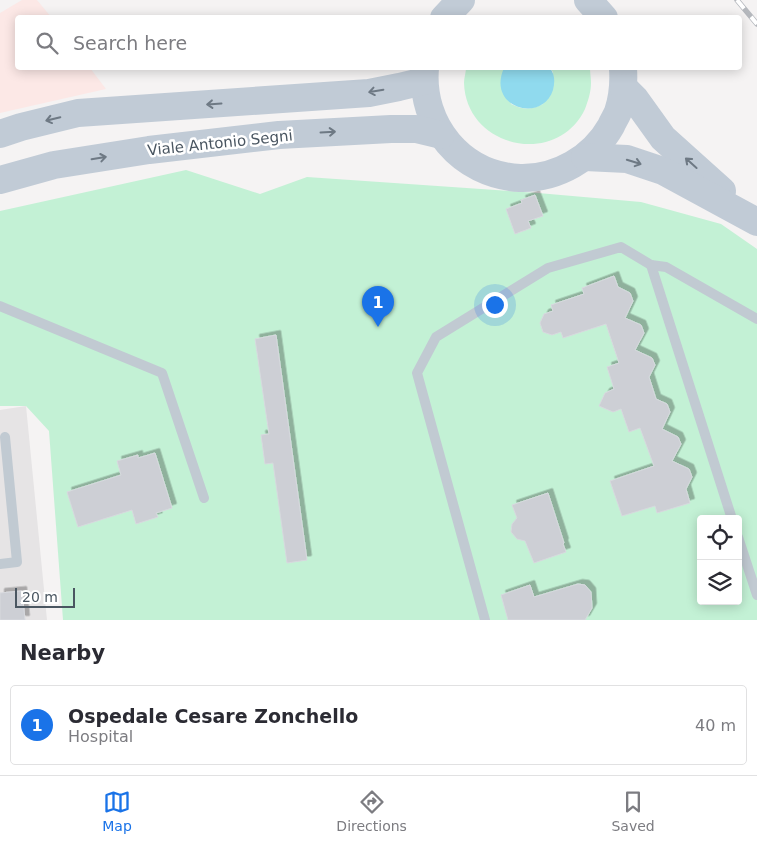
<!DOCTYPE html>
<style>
:root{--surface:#fff;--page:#f2f2f3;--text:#2b2b33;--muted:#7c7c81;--line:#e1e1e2;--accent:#1a73e8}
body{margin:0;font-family:"DejaVu Sans",sans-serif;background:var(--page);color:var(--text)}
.controls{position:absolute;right:15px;bottom:15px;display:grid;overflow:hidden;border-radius:5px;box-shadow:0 2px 12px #0003}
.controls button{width:45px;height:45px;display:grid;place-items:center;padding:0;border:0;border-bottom:1px solid var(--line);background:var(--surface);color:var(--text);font:25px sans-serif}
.scale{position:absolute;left:15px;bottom:12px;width:60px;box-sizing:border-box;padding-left:5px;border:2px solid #4a5661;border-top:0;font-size:14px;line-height:18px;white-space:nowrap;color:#4a5661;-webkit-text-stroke:4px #fff;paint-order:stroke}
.you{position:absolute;left:494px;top:304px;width:18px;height:18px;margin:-12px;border:4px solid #fff;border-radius:50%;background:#1a73e8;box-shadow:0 0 0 8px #1a73e833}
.badge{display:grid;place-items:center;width:32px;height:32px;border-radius:50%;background:var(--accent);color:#fff;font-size:16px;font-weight:700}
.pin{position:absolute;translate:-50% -41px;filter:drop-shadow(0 1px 2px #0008)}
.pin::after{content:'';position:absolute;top:26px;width:18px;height:15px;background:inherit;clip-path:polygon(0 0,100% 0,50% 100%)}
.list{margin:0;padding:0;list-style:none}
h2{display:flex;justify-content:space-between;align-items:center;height:65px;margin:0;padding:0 20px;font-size:21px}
h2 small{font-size:16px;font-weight:400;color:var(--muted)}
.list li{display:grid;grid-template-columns:32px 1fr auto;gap:15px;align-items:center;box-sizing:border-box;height:80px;margin:0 10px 10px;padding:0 10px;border:1px solid var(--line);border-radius:5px}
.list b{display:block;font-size:19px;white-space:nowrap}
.list p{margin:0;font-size:16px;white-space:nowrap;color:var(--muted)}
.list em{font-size:16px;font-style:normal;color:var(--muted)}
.icon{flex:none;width:28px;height:28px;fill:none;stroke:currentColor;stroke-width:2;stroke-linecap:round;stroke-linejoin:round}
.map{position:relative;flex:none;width:757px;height:620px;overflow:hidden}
.search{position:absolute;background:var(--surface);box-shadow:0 2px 12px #0003;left:15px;right:15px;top:15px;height:55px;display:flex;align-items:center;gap:12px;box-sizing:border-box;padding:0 18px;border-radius:5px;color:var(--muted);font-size:19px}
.sheet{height:155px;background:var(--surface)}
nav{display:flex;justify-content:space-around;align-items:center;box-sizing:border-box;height:70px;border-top:1px solid var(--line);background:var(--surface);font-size:14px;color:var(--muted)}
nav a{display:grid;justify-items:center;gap:2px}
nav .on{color:var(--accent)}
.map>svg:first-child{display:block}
</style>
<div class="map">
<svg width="757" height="620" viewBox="0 0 757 620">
<defs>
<filter id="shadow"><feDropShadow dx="4.5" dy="-4.5" stdDeviation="0" flood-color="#0004"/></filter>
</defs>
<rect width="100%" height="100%" fill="#f5f3f3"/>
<polygon fill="#e6e4e5" points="26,406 47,620 0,620 0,410"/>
<polygon fill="#fce8e6" points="22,0 37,0 51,17 18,18 18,68 90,68 106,89 0,113 0,13"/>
<g fill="#c3f1d5" fill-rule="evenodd">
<path d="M 466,68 L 504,68 L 511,104 C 524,110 530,110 543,104 L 553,72 L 550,68 L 590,68 C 590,73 591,78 591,83 C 591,92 588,101 585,109 C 557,168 466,148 464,83 C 464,78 466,72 466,68 Z"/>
<path d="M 186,170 L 260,194 L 307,177 L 538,193 L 641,202 L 721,224 L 757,249 L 757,620 L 63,620 L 49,431 L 26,406 L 0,406 L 0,211 ZM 701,519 L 738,519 L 738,601 L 701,601 Z"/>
</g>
<path fill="#90daee" d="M 504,68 L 550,68 C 555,75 555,82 553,90 C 542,124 486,108 504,68 Z"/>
<g fill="#cdcfd5" stroke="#d7d9de" filter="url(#shadow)">
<polygon points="535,195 543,216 528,221 531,228 515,234 506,209 522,203 521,200"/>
<polygon points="614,276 618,287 630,293 633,301 625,318 641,325 644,333 635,350 652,358 655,365 649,377 656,399 667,404 670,412 662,429 678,437 681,444 672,461 689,469 692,477 686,489 690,503 657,513 655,506 622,516 610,481 654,466 640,428 629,432 621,409 613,412 599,406 605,393 614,389 607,367 619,363 606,324 563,338 561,332 552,335 543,332 540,323 544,314 553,311 551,305 584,294 582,288"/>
<polygon points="276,335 307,560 287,563 273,463 265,464 261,435 269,434 255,339"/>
<polygon points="155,453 172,508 156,513 158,517 136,524 132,510 78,527 67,492 121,475 117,461 138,455 138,458"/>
<polygon points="548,493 564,543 563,544 566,552 534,563 525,541 517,539 511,532 512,524 517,518 512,505"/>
<polygon points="578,584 585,585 591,592 592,608 585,620 508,620 501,595 530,585 534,597"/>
<polygon points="22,591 25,620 0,620 0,593"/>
</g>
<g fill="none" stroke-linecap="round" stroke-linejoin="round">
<g stroke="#c1cad2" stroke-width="10">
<polyline points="651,265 732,519"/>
<polyline points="0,306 162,373 204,498"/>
<polyline points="738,537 757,595"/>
<polyline points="0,564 17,562 5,437"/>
<polyline points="485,620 417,373 436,337 548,268 621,247 651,265 666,267 757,319"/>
</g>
<g stroke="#c1cbd6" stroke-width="28">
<polyline points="588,0 604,18"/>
<polyline points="444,18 461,0"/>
<path d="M 425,68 C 420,125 461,175 520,178 C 557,179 593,158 611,126 C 613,121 616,117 618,112 C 623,97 624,83 623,68"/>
<polyline points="624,88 635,99 663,138 722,191"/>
<polyline points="0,134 21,127 78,113 369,93 399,87 424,81"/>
<polyline points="585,157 627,159 663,171 757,222"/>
<polyline points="0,180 54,165 149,150 279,135 391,129 416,129 441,135"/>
</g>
<g stroke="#b5b8bd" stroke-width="5.5">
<polyline id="rail" points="737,0 757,24"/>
</g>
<use href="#rail" stroke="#fff" stroke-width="4" stroke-dasharray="11" stroke-linecap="butt"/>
</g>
<defs><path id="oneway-shaft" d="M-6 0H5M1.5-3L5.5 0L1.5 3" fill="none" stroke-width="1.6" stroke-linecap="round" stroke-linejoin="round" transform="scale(1.25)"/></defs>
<g stroke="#6e7984">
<use href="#oneway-shaft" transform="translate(376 91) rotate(170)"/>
<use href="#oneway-shaft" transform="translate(214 104) rotate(176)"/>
<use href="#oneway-shaft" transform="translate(53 119) rotate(167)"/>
<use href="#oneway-shaft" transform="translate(328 132) rotate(-3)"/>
<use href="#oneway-shaft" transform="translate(99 158) rotate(-9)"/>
<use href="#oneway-shaft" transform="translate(634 162) rotate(17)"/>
<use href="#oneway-shaft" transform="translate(691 163) rotate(-138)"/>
</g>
<g text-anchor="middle" stroke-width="5" stroke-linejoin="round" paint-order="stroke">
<g font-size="15" fill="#4a5661" stroke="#fff">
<text transform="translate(220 143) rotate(-6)" y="5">Viale Antonio Segni</text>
</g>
</g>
</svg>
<div class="controls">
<button><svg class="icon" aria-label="locate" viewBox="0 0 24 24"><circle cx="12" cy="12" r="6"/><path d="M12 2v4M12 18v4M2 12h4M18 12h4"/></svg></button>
<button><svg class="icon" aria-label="layers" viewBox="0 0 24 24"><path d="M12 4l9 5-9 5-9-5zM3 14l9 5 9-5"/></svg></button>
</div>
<div class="scale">20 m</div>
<div class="you"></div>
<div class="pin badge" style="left:378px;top:327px">1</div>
<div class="search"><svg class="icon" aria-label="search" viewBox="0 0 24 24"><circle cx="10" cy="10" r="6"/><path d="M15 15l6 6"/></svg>Search here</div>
</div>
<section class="sheet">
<h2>Nearby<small></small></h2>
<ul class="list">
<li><span class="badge">1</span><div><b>Ospedale Cesare Zonchello</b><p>Hospital</p></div><em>40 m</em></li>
</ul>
</section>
<nav>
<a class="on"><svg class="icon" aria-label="map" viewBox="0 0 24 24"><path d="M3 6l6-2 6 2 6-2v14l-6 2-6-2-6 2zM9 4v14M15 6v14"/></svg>Map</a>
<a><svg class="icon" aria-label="directions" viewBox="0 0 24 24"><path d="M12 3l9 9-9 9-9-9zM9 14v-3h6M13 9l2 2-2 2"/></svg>Directions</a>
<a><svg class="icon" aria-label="saved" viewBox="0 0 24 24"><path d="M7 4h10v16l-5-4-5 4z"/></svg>Saved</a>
</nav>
